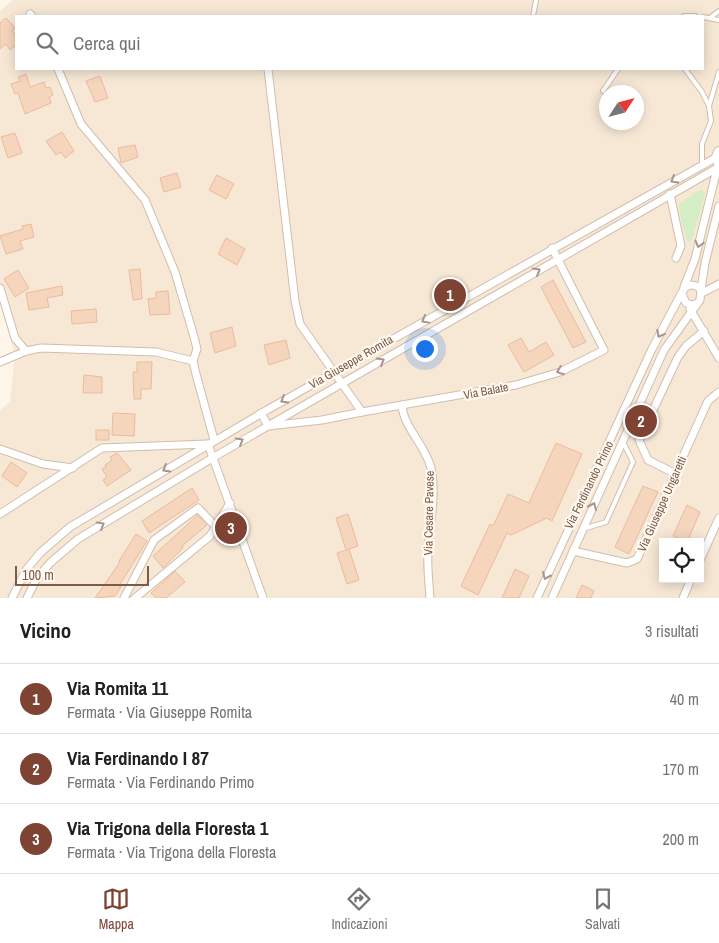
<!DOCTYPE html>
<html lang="it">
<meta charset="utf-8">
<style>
:root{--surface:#fff;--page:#f2f2f2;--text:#202124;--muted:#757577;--line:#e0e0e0;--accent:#7e4332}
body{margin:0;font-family:"Archivo Narrow",sans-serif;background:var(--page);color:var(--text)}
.controls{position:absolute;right:15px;bottom:15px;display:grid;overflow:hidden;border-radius:0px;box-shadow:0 2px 12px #0003}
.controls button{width:45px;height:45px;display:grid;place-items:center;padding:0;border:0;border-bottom:1px solid var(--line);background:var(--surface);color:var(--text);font:25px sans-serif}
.compass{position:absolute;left:599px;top:85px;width:45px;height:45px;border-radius:50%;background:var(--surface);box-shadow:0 2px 12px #0003;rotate:54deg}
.scale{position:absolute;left:15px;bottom:12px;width:134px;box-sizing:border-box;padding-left:5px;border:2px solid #7c5b49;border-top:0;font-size:14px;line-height:18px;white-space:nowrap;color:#7c5b49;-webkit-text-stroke:4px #fff9f0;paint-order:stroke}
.you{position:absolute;left:424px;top:348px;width:18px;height:18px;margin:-12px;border:4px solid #fff;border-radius:50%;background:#1a73e8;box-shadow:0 0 0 8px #1a73e833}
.badge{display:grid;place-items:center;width:32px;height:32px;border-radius:50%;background:var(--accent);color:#fff;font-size:16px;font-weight:700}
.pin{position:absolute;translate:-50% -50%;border:2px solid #fff;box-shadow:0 1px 5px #0006}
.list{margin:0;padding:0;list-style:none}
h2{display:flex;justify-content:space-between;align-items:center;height:65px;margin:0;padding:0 20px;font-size:21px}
h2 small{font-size:16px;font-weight:400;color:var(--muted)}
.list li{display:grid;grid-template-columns:32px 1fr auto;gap:15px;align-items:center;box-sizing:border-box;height:70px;padding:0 20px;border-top:1px solid var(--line)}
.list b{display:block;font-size:19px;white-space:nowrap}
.list p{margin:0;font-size:16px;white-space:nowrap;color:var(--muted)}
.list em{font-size:16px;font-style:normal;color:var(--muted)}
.icon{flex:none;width:28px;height:28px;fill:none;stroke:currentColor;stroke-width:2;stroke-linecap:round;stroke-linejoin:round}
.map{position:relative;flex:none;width:719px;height:598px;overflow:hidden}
.search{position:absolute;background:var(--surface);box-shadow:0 2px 12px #0003;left:15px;right:15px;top:15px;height:55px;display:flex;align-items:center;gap:12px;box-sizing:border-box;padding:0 18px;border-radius:0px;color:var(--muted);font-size:19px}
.sheet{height:275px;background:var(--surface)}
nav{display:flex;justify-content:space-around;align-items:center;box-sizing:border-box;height:70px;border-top:1px solid var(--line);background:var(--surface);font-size:14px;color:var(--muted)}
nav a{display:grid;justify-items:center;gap:2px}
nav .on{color:var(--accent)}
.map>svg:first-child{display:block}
</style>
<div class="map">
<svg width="719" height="598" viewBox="0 0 719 598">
<rect width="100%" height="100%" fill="#fef6e8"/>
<path fill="#f7e8d6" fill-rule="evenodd" d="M 13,0 L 719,0 L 719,598 L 0,598 L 0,410 L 10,402 L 15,355 L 0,304 L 0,11 ZM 16,16 L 703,16 L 703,69 L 16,69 ZM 606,92 L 636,92 L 636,122 L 606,122 ZM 663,542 L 700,542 L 700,579 L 663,579 Z"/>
<polygon fill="#d5eec5" points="703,190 705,194 692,240 689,242 686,239 679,209 679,204 698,191"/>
<g fill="#f6d5bd" stroke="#eabb9c">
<polygon points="6,18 15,28 12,30 16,35 16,45 10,50 6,44 0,49 0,23"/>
<polygon points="26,74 30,87 44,82 46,88 50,87 53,95 49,97 51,103 25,114 18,93 15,94 11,84 20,81 18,77"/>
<polygon points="100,76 108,98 95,102 86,81"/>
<polygon points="62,132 74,151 65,158 61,152 56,155 46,141"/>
<polygon points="15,133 22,153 8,158 1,137"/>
<polygon points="135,145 138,157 121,163 118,148"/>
<polygon points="177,173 181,187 164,192 160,178"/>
<polygon points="217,175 234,184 226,199 209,190"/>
<polygon points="31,224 34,237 20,241 23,249 6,254 0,236 23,229 22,226"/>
<polygon points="226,238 245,249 237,265 218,254"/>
<polygon points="140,269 142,299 133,300 129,270"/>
<polygon points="18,270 29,288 15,297 4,279"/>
<polygon points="553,280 586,342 573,348 541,287"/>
<polygon points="62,286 63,295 47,298 49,307 29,310 26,293"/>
<polygon points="168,291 170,314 150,315 148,299 156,298 156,292"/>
<polygon points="96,309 97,322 72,324 71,311"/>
<polygon points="232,327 236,346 215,353 210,333"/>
<polygon points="521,338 529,352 546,342 554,355 524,372 508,345"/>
<polygon points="286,340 290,358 269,365 264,345"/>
<polygon points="137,362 152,362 151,389 141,389 141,399 134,399 133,372 137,372"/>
<polygon points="84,375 102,377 102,393 83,393"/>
<polygon points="113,413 135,414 134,436 112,435"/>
<rect x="96" y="430" width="13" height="10"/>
<polygon points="556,443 582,454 552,521 547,518 511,535 507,533 478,595 461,586 490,524 493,526 508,494 529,503"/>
<polygon points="117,453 131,470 107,486 103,480 107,477 102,469 106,467 105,465 112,460 110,457"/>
<polygon points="11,462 27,473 17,487 2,476"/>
<polygon points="643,486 658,492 629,554 615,547"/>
<polygon points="192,488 199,500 149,533 142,521"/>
<polygon points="687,505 700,512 687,542 679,542 680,539 673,536"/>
<polygon points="348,514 358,546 346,550 336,518"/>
<polygon points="198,515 207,525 182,546 183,548 163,568 153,556"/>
<polygon points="136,534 147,541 119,586 121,587 115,596 95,598 120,562 119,561"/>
<polygon points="349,549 359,580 347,584 337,553"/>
<polygon points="515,569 529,576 519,598 502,598"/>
<polygon points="175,571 185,582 166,598 156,598 151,593"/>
<polygon points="582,585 594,591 591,598 576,598"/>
</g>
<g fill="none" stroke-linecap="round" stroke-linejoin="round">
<g stroke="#d2bdac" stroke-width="6">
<g id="lane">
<polyline points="533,16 536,0"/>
<polyline points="684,16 695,16"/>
<polyline points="703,17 719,20"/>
<polyline points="711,17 719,11"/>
<polyline points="685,69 702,92 709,106 711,121 702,144 702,164"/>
<polyline points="603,91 618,69"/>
<polyline points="709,106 719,72"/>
<polyline points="583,529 606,522 633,462 623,442"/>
</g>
</g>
<g stroke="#d2bdac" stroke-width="9">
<g id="street">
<polyline points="30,14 32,16"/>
<polyline points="58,69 81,124 145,200 175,272 194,337 197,349 193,361 196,374 214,440"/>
<polyline points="268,69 295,301 300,324 362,412 516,385 560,372 604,350 552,248"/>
<polyline points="670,194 681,246 676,258"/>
<polyline points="684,287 695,259 718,165"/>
<polyline points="0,288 15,338 26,351"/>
<polyline points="701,290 705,263 719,206"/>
<polyline points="702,293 719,284"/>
<polyline points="690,309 719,358"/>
<polyline points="0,362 26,351 41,348 156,352 193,361"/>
<path d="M 402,406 C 404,428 426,446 431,468 C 437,495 429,525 428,552 C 427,567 429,583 430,598"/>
<polyline points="261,413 268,426 322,420 362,412"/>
<polyline points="208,444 263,598"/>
<polyline points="0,449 43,464 73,468"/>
<polyline points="676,474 648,460 639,440 678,357 686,346 704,331"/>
<polyline points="0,514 102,448 207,444"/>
<polyline points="573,551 627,563 637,559 708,401 719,392"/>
<polyline points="700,560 719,518"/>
<polyline points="12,598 26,570 40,553 70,527 267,410 717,157"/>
<polyline points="27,598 37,578 50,563 78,539 214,457 719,167"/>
<polyline points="124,598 154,540 198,508 216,527"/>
<polyline points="135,598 210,536 230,503"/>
<polyline points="537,598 652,349 681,294"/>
<path d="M 552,598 L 664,350 L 700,300 L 701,290 C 694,282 684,284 682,294 L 686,303 L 692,305 L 698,303"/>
<polyline points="683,598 691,579"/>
</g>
</g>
<g stroke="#d8c0ab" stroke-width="12">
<polyline id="secondary" points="719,152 717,157 719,163"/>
</g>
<use href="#lane" stroke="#fff" stroke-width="4"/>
<use href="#street" stroke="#fff" stroke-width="7"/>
<use href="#secondary" stroke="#fff" stroke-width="10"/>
</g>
<defs><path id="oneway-chevron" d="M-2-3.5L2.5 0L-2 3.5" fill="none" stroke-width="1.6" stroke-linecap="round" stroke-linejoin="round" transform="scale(1.25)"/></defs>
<g stroke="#aa9489">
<use href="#oneway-chevron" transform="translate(674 180) rotate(150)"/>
<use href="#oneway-chevron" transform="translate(699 244) rotate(105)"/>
<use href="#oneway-chevron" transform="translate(537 271) rotate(-30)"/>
<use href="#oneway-chevron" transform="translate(425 320) rotate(151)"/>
<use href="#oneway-chevron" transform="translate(660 334) rotate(118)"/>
<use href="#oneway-chevron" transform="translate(381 361) rotate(-30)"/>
<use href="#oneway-chevron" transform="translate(560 371) rotate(159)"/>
<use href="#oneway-chevron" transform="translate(284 400) rotate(150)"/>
<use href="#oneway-chevron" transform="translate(240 441) rotate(-30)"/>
<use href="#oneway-chevron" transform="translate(166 469) rotate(149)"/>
<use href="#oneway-chevron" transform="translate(593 506) rotate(-66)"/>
<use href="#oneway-chevron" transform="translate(101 525) rotate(-31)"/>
<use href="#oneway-chevron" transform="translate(546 576) rotate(114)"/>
</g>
<g text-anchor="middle" stroke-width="4.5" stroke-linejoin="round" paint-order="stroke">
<g font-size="12" fill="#7c5b49" stroke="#fff9f0">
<text transform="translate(351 362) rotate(-30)" y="4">Via Giuseppe Romita</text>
<text transform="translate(486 391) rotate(-11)" y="4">Via Balate</text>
<text transform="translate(589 485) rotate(-64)" y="4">Via Ferdinando Primo</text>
<text transform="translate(662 504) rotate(-66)" y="4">Via Giuseppe Ungaretti</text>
<text transform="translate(429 513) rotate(-89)" y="4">Via Cesare Pavese</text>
</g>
</g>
</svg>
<div class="controls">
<button><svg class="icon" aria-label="locate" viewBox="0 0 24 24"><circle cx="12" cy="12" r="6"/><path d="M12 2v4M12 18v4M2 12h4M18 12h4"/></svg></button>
</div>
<svg class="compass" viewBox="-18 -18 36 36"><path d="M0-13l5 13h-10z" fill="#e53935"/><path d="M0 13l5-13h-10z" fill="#757577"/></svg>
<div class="scale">100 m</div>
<div class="you"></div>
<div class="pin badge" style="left:450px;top:295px">1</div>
<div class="pin badge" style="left:641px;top:421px">2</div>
<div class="pin badge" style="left:231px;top:528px">3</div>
<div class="search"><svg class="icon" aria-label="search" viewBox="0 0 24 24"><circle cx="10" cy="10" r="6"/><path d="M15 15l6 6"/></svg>Cerca qui</div>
</div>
<section class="sheet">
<h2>Vicino<small>3 risultati</small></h2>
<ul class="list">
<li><span class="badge">1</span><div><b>Via Romita 11</b><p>Fermata · Via Giuseppe Romita</p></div><em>40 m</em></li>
<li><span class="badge">2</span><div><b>Via Ferdinando I 87</b><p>Fermata · Via Ferdinando Primo</p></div><em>170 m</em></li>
<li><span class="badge">3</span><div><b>Via Trigona della Floresta 1</b><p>Fermata · Via Trigona della Floresta</p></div><em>200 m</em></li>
</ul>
</section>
<nav>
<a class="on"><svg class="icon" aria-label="map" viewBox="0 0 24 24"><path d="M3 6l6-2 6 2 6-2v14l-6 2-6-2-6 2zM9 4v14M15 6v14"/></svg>Mappa</a>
<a><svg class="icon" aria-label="directions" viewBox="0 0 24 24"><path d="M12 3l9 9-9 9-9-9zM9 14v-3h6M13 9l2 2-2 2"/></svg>Indicazioni</a>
<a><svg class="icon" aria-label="saved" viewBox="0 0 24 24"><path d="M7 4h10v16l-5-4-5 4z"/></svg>Salvati</a>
</nav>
